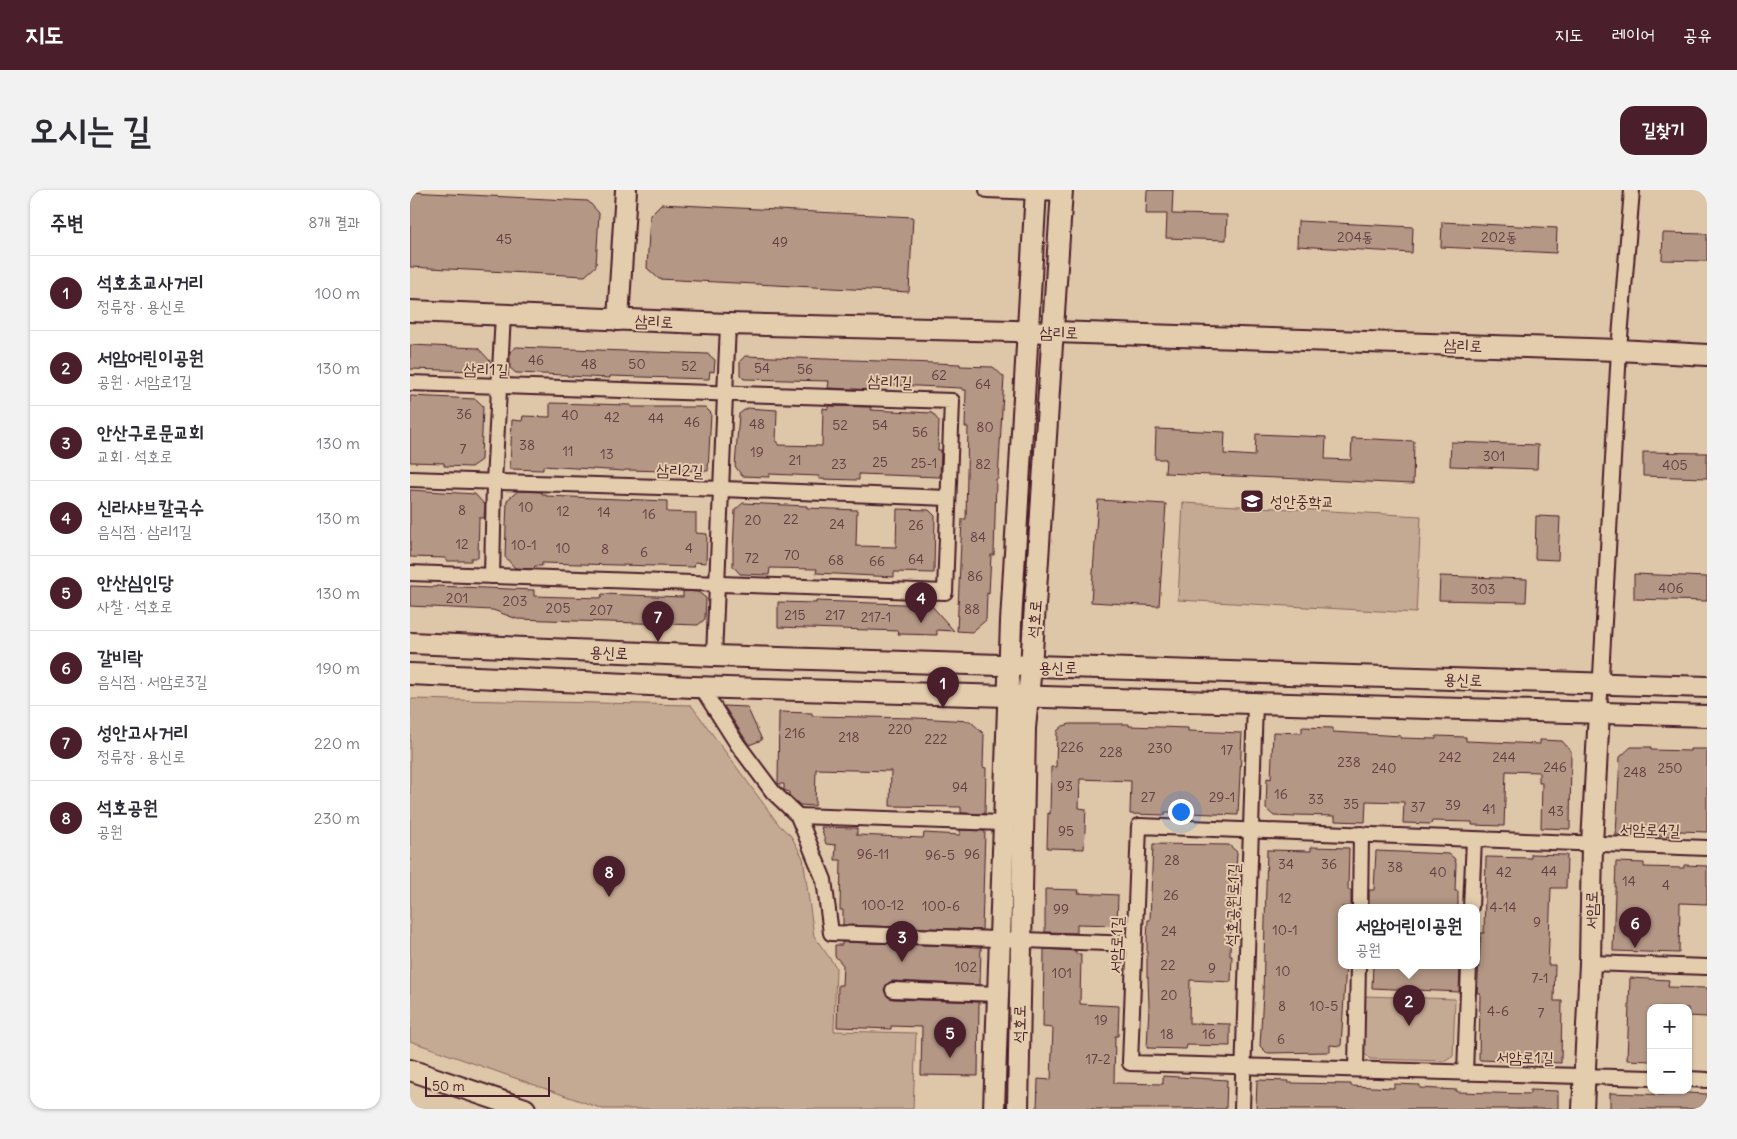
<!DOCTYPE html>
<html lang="ko">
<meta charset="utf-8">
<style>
:root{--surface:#fff;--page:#f2f2f3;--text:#2b2b33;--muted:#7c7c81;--line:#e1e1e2;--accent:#4a1f2b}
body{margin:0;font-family:Delius,"Poor Story",sans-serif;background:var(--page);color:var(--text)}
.controls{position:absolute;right:15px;bottom:15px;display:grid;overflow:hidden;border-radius:10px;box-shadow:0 1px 4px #0004}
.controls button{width:45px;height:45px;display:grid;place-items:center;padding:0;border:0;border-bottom:1px solid var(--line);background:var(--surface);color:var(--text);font:25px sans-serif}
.scale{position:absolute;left:15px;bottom:12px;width:125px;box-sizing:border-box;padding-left:5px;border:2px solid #4a1f2b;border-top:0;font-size:14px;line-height:18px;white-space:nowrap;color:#4a1f2b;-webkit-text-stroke:4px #e4cdad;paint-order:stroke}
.you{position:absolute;left:770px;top:621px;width:18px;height:18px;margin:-12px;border:4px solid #fff;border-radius:50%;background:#1a73e8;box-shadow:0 0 0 8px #1a73e833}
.badge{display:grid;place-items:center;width:32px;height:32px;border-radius:50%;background:var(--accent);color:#fff;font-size:16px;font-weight:700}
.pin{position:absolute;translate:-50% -41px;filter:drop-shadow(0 1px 2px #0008)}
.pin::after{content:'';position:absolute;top:26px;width:18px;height:15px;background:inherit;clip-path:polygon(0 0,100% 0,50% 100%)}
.popup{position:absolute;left:928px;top:714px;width:142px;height:65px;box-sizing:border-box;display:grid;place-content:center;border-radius:10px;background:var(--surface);filter:drop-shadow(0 1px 4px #0005);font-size:16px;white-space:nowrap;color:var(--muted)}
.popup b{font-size:19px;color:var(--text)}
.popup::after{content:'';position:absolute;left:50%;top:100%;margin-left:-10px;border:10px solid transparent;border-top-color:var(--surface)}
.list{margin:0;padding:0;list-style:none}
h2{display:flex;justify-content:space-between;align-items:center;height:65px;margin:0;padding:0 20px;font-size:21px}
h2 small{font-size:16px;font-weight:400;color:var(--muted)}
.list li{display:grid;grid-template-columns:32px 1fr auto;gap:15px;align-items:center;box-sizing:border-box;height:75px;padding:0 20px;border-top:1px solid var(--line)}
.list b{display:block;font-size:19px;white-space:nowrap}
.list p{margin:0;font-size:16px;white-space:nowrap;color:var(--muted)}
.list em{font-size:16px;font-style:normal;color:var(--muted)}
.map{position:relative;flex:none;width:1297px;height:919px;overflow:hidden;border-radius:15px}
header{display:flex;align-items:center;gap:30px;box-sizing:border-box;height:70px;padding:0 25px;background:var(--accent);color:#fff}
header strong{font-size:24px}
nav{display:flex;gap:28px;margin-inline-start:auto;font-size:18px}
.intro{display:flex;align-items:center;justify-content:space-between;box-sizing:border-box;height:120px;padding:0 30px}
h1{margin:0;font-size:35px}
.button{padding:12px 22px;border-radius:15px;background:var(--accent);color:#fff;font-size:18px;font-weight:700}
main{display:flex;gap:30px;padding:0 30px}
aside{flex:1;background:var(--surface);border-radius:15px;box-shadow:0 1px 4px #0004}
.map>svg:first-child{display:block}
</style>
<header>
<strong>지도</strong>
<nav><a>지도</a><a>레이어</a><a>공유</a></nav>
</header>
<div class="intro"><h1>오시는 길</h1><a class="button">길찾기</a></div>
<main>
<aside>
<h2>주변<small>8개 결과</small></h2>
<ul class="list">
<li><span class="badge">1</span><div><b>석호초교사거리</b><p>정류장 · 용신로</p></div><em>100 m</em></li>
<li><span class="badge">2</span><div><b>서암어린이공원</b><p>공원 · 서암로1길</p></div><em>130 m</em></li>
<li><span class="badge">3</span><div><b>안산구로문교회</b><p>교회 · 석호로</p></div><em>130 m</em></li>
<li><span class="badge">4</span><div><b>신라샤브칼국수</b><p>음식점 · 삼리1길</p></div><em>130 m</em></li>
<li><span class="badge">5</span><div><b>안산심인당</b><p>사찰 · 석호로</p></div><em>130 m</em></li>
<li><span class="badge">6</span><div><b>갈비락</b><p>음식점 · 서암로3길</p></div><em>190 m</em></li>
<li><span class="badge">7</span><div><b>성안고사거리</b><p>정류장 · 용신로</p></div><em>220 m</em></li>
<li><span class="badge">8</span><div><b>석호공원</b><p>공원</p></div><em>230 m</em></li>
</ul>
</aside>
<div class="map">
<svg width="1297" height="919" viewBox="0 0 1297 919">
<rect width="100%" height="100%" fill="#dec6a8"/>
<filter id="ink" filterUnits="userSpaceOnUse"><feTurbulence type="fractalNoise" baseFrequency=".02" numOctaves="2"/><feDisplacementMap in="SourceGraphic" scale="10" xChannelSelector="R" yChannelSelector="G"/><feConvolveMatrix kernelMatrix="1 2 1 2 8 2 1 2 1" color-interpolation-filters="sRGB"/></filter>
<g filter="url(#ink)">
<g fill="#c5aa93" stroke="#88645f">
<polygon points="773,313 1011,326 1006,423 768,410"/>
<polygon points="0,509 281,515 369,635 381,646 393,668 404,746 426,777 424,841 506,843 503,919 193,919 0,851"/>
<polygon points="955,806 1045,809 1043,866 1036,871 960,869 954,863"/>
</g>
<g fill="#b49785" stroke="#4a1f2b">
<polygon points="737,0 763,0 762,24 817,25 816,50 756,48 757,24 736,24"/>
<polygon points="0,2 178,11 189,23 186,76 175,86 0,77"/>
<polygon points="251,14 503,27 499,102 249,89 237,78 240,25"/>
<polygon points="888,31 1003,37 1002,63 887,56"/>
<polygon points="1032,32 1147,38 1146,63 1031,57"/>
<polygon points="1253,43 1297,44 1297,71 1252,70"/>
<polygon points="0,155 68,158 82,173 68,181 0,179"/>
<polygon points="106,157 298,164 305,170 304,182 300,181 299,189 200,186 200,188 157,186 157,185 106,183 100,178 100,162"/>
<polygon points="335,166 550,174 550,176 583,177 594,187 588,289 586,289 584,365 581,365 579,404 577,403 576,430 562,442 547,441 552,329 556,329 558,237 555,237 556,200 552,200 552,198 462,194 462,200 418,198 419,191 334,189 330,185 330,171"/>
<polygon points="0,206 66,209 73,216 71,270 61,277 34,276 34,273 0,272"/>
<polygon points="140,213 221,215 221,217 295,217 301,223 298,281 257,280 257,281 215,280 214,281 133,276 133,280 100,279 102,230 112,231 113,226 140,227"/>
<polygon points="418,216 461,217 461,220 522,223 529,231 528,260 531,260 530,287 449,284 449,290 409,289 409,286 359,284 359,287 332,286 325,276 329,224 337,218 367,220 366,252 368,252 368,255 412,256 413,218 418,219"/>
<polygon points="746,239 815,242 814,264 845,266 846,244 916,247 915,269 941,270 942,248 1004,251 1003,294 755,283 756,269 745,269"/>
<polygon points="1041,252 1128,255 1127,279 1040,276"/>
<polygon points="1233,262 1297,263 1297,288 1233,286"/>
<polygon points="0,300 65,304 75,315 74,328 69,328 68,368 61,368 61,371 36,371 36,368 0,367"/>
<polygon points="108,301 132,302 132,304 136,304 136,306 257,311 257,322 286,323 286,343 297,344 296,373 285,372 284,377 132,373 132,376 125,376 124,379 105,378 95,367 97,310"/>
<polygon points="688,310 756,314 749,416 681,412"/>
<polygon points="333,313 397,316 397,318 447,320 446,356 486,357 487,319 519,320 525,326 524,383 484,382 484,387 406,383 407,379 360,378 359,385 330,384 323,376 323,359 325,320"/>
<polygon points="1126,326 1150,327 1148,370 1125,369"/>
<polygon points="1224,384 1297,387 1297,411 1224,409"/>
<polygon points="1030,386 1117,389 1116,412 1029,410"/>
<polygon points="0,396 26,397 26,396 124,400 124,406 191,408 192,404 273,407 273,401 288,402 296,408 295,429 288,435 107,429 83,420 0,416"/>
<polygon points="406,411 521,415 544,441 527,440 527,445 488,444 489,441 368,437 368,412 406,413"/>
<polygon points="314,516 337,517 352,550 339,555"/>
<polygon points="369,522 402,523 402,526 507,528 560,531 574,544 573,577 576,578 575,624 551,623 551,617 480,616 481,581 406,579 405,616 390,615 379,605 379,602 374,600 374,594 368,594"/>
<polygon points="660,534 719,534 719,536 778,538 778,541 832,543 828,625 755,622 755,625 720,624 721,591 670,589 669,618 676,619 674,659 637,658 638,623 640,624 641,577 646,577 647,541 653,536"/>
<polygon points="892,537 923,538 923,542 991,546 990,548 1026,549 1026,546 1056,547 1056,551 1130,554 1130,550 1152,551 1161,561 1160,639 1131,638 1132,593 1129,593 1129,582 1096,581 1094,636 1062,635 1062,632 1022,631 1021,634 993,633 994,612 956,611 955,632 925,631 925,626 885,625 885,627 864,626 856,619 857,588 861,589 863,542 892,543"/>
<polygon points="1221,557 1241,557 1241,560 1280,561 1280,559 1297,559 1297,642 1269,641 1269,646 1206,645 1210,567"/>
<polygon points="411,637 447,638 447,645 513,648 514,643 550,645 550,640 575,641 572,740 433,735 433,720 430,720 431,670 425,670 426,655 416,654"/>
<polygon points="743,654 819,655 827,662 824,721 821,721 820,766 822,766 821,792 780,790 779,833 820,834 820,856 777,855 776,859 737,858 739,817 738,787 737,787 737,752 738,730 740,730"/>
<polygon points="901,657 939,658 938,700 941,700 941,717 932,717 932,775 936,775 931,856 920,855 920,862 857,863 850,856 853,804 857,660 901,661"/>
<polygon points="966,661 1039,664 1044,668 1046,673 1045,701 1048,701 1048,717 959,717 959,700 964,700"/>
<polygon points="1121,664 1157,665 1156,698 1141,698 1138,775 1145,775 1144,811 1152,811 1151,873 1069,870 1070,803 1067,803 1071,743 1074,743 1076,667 1121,668"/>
<polygon points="1206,672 1234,673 1234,677 1274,678 1274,675 1297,676 1297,714 1270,713 1269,763 1203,761"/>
<polygon points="635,699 669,700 668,703 708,705 707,735 667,734 667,743 635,742"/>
<polygon points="432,752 571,757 570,795 483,791 476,795 474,800 478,807 483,809 569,812 568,886 511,885 512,837 481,836 481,839 427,837 428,795 432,795 433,775 425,766 425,755 432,755"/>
<polygon points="634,759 666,761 666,764 671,764 670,814 709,816 708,846 705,846 704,893 753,894 753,886 817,890 816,919 627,919 628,889 641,890 643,838 633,837"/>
<polygon points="963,775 1050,776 1049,802 962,798"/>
<polygon points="1220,788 1259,790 1258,797 1297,798 1297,827 1278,826 1278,818 1241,818 1241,871 1217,870"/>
<polygon points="847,890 878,891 878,893 941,894 941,896 984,898 984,894 1010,895 1010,898 1047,900 1047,902 1120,904 1120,900 1148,901 1148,919 846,919"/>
<polygon points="1259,902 1297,904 1297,919 1200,919 1200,903 1259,905"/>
</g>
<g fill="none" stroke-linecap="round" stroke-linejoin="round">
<g stroke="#4a1f2b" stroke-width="18">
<g id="street">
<polyline points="577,0 652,3"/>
<polyline points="0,193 542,211 535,402 0,383"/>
<polyline points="0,289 313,299 538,308"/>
<polyline points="82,386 84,292 93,125"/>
<polyline points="304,466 318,134"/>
<polyline points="291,497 328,555 363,602 388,626 414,690 421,743 724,754"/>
<polyline points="1189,522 1209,160 1222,0"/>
<polyline points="388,626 593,633"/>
<polyline points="950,717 951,644"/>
<polyline points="1061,717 1064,649"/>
<polyline points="1180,773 1297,777"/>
<polyline points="483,800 588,804"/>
<polyline points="946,879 948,775"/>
<polyline points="1055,883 1059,775"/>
<polyline points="1241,888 720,873 729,636 1297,658"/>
<polyline points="1278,889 1297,890"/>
<polyline points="832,919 845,513"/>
</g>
</g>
<g stroke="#4a1f2b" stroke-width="24">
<g id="secondary">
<polyline points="0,121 318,134 644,142 1209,160 1297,165"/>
<polyline points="208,130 216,0"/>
<polyline points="0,453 304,466 1297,497"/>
<polyline points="0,484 283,497 1297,526"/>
<polyline points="0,880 115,919"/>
<polyline points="584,919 601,432 626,0"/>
<polyline points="608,919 615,538 621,477 652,0"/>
<polyline points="1173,919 1180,773 1182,654 1189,522"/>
</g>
</g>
<use href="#street" stroke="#e4cdad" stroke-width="14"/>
<use href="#secondary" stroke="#e4cdad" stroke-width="20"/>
</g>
</g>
<defs>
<g id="school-square" transform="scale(1.25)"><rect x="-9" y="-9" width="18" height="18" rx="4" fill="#4a1f2b" stroke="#e4cdad"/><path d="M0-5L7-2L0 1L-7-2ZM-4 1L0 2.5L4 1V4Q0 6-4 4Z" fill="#fff"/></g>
</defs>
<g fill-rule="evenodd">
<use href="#school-square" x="842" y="311"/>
</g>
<g text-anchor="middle" stroke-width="4" stroke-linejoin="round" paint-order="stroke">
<g font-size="14" fill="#643d42">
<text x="945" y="52">204동</text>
<text x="1089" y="52">202동</text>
<text x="94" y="54">45</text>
<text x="370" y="57">49</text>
<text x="126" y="175">46</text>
<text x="179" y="179">48</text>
<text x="227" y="179">50</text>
<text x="279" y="181">52</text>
<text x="352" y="183">54</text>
<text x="395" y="184">56</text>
<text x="529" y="190">62</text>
<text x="573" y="199">64</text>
<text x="54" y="229">36</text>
<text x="160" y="230">40</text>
<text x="202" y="232">42</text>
<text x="246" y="233">44</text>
<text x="282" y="237">46</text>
<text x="347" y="239">48</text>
<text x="430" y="240">52</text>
<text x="470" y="240">54</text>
<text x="575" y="242">80</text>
<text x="510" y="247">56</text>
<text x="117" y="260">38</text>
<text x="53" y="264">7</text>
<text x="158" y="266">11</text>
<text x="347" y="267">19</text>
<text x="197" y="269">13</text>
<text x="1084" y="271">301</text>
<text x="385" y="275">21</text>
<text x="470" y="277">25</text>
<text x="514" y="278">25-1</text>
<text x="429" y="279">23</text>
<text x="573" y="279">82</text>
<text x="1265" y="280">405</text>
<text x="116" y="322">10</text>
<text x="52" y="325">8</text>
<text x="153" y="326">12</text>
<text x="194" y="327">14</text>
<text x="239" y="329">16</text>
<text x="381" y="334">22</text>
<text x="343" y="335">20</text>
<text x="427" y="339">24</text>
<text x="506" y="340">26</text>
<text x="568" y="352">84</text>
<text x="52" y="359">12</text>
<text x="114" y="360">10-1</text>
<text x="153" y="363">10</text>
<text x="279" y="363">4</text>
<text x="195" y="364">8</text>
<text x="234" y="367">6</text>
<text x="382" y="370">70</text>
<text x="342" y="373">72</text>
<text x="506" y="374">64</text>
<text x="426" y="375">68</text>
<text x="467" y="376">66</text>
<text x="565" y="391">86</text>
<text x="1261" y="403">406</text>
<text x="1073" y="404">303</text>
<text x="47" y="413">201</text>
<text x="105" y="416">203</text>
<text x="148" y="423">205</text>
<text x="562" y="424">88</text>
<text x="191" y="425">207</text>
<text x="385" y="430">215</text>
<text x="425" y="430">217</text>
<text x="466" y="432">217-1</text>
<text x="490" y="544">220</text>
<text x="385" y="548">216</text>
<text x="439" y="552">218</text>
<text x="526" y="554">222</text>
<text x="662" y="562">226</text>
<text x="750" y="563">230</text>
<text x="817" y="565">17</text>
<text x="701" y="567">228</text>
<text x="1040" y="572">242</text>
<text x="1094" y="572">244</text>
<text x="939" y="577">238</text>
<text x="1145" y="582">246</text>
<text x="974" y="583">240</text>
<text x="1260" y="583">250</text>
<text x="1225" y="587">248</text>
<text x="655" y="601">93</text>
<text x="550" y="602">94</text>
<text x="871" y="609">16</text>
<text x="738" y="612">27</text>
<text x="812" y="612">29-1</text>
<text x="906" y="614">33</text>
<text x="941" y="619">35</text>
<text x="1043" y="620">39</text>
<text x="1008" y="622">37</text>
<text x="1079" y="624">41</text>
<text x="1146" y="626">43</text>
<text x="656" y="646">95</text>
<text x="463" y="669">96-11</text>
<text x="562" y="669">96</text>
<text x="530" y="670">96-5</text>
<text x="762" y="675">28</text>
<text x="876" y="679">34</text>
<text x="919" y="679">36</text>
<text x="985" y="682">38</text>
<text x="1139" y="686">44</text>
<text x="1028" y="687">40</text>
<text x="1094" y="687">42</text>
<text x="1219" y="696">14</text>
<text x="1256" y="700">4</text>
<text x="761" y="710">26</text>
<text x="875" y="713">12</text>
<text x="473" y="720">100-12</text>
<text x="531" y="721">100-6</text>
<text x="1093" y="722">4-14</text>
<text x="651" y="724">99</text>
<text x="1127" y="737">9</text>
<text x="875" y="745">10-1</text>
<text x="759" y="746">24</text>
<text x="758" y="780">22</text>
<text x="556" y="782">102</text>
<text x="802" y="783">9</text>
<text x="873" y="786">10</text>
<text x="652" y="788">101</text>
<text x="1130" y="793">7-1</text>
<text x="759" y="810">20</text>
<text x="872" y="821">8</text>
<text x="914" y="821">10-5</text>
<text x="1088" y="826">4-6</text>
<text x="1131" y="828">7</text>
<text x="691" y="835">19</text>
<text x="757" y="849">18</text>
<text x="799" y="849">16</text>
<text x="871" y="854">6</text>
<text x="688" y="874">17-2</text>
</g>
<g font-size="16" fill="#4a1f2b" stroke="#e4cdad">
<text transform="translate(244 131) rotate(2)" y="6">삼리로</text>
<text transform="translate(649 142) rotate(1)" y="6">삼리로</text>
<text transform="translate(1053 155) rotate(2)" y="6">삼리로</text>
<text transform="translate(76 179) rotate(2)" y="6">삼리1길</text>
<text transform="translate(480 191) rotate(2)" y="6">삼리1길</text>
<text transform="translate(270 280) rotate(2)" y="6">삼리2길</text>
<text transform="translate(624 429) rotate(-86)" y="6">석호로</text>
<text transform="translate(199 462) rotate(3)" y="6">용신로</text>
<text x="648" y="483">용신로</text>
<text transform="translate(1053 489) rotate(2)" y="6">용신로</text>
<text transform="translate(1240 639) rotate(2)" y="6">서암로4길</text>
<text transform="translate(822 715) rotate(-88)" y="6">석호공원로1길</text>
<text transform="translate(1181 720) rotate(-89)" y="6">서암로</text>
<text transform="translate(706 755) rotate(-88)" y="6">서암로1길</text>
<text transform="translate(609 834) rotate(-89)" y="6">석호로</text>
<text transform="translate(1115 867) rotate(1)" y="6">서암로1길</text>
</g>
<g font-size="16" fill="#4a1f2b" stroke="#e4cdad" text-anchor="start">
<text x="860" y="317">성안중학교</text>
</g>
</g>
</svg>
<div class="controls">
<button>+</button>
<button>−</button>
</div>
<div class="scale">50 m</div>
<div class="you"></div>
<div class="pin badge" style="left:533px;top:518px">1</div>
<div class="pin badge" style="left:999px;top:836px">2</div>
<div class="popup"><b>서암어린이공원</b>공원</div>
<div class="pin badge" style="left:492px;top:772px">3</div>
<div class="pin badge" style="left:511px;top:433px">4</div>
<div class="pin badge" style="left:540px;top:868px">5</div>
<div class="pin badge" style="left:1225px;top:758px">6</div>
<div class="pin badge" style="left:248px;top:452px">7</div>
<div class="pin badge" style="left:199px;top:707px">8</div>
</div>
</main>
